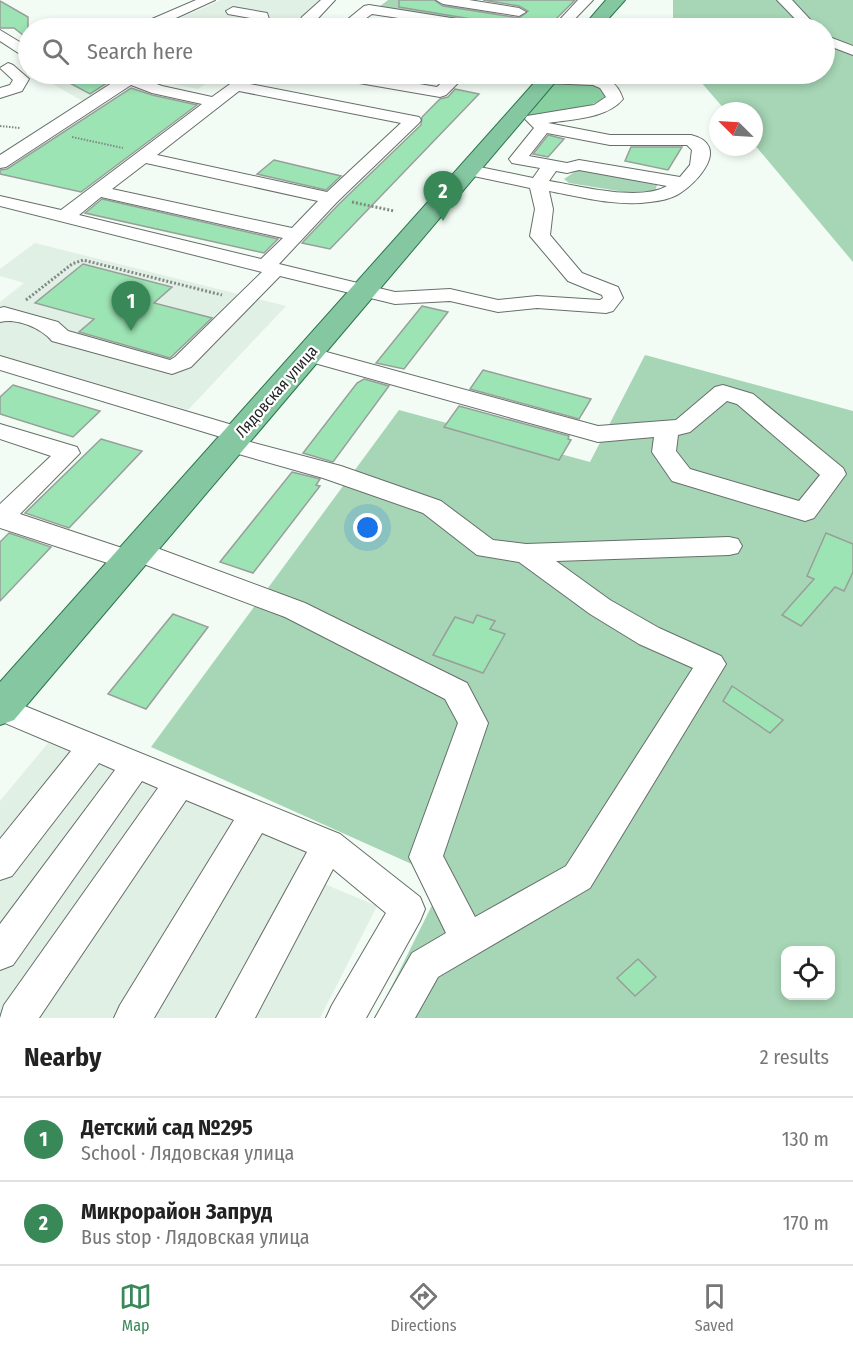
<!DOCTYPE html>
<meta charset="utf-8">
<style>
:root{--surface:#fff;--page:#f6f6f6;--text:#222;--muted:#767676;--line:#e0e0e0;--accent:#388858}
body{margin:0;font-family:"Fira Sans Condensed",sans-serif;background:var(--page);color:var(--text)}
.controls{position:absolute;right:18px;bottom:18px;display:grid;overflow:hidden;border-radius:12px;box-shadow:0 3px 9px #0003}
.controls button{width:54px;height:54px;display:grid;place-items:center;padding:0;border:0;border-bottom:2px solid var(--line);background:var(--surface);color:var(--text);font:30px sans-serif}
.compass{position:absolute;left:709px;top:102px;width:54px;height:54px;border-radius:50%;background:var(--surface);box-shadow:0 3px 9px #0003;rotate:294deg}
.you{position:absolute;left:368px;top:528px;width:21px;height:21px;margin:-15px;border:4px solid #fff;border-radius:50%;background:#1a73e8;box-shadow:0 0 0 9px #1a73e833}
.badge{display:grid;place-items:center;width:39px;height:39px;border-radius:50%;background:var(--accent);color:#fff;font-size:20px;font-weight:700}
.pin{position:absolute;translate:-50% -50px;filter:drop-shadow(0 2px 3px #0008)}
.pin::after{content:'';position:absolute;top:32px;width:21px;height:18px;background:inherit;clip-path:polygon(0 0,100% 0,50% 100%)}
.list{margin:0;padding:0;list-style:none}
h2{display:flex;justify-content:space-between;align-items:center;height:78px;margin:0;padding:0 24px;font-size:26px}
h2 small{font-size:20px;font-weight:400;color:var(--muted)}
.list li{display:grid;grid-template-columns:39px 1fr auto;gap:18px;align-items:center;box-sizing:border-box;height:84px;padding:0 24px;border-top:2px solid var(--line)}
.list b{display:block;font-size:22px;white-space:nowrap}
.list p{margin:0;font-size:20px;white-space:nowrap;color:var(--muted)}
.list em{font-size:20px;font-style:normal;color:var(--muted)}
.icon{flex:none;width:33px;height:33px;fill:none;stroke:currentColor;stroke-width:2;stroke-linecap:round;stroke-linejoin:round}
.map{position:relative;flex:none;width:853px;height:1018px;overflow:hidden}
.search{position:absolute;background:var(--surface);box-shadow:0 3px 9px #0003;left:18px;right:18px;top:18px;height:66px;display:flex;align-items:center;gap:15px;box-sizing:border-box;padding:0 21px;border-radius:33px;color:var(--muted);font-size:22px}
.sheet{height:246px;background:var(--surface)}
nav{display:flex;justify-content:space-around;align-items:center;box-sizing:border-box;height:84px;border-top:2px solid var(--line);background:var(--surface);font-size:16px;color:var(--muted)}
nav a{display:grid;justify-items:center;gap:3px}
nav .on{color:var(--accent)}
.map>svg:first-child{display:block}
</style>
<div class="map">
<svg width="853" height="1018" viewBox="0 0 853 1018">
<rect width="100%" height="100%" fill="#f2fbf4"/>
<g fill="#e1f0e5">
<polygon points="221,0 322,0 294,28 157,28"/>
<polygon points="35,74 245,74 232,83 213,79 198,89 128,75 86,103"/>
<polygon points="35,243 286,306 188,410 0,355 0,302 24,283 0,276 0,269"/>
<polygon points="48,743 315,853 303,875 377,906 320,1018 0,1018 0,801"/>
</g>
<g fill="#a6d6b5" fill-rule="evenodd">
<polygon points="388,0 411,0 497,13 486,24 379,7"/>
<polygon points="673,0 853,0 853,262 754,144 754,111 726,111 694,74 824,74 824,28 673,28"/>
<polygon points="579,169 657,185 654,195 643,195 569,183 564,179"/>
<path d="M 645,355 L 853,411 L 853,1018 L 376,1018 L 445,879 L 151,747 L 399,410 L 590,462 ZM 786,950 L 830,950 L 830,996 L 786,996 Z"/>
</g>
<path fill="#89d0a1" d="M 553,82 L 585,82 L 608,89 L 608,94 C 590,111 552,118 528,116 Z"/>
<g fill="#9de4b4" stroke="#989f9a" stroke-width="1.5">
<polygon points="399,0 434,0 443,6 519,18 528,11 519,6 483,0 575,0 549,26 525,23 525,28 498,28 489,22 399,7"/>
<polygon points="0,1 28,17 28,39 14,28 0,28"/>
<polygon points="398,20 453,28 397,28"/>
<polygon points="53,74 96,74 110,81 90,94"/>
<polygon points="131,88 152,95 197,105 81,192 0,174 0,170 7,169"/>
<polygon points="455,89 479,94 330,249 302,243 339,204 421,125 422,117 440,99 448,97"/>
<polygon points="548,135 564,139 548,157 533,154"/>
<polygon points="631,147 682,147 668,170 625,161"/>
<polygon points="274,160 341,176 326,190 257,174"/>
<polygon points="102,199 278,239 264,253 85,213"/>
<polygon points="83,264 172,287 154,303 212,318 170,358 79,332 94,319 35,303"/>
<polygon points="422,306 448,312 404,369 376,363"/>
<polygon points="483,370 591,399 579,419 470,389"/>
<polygon points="364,379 389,386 333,462 303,453 357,383"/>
<polygon points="13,385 100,411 73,437 0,414 0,397"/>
<polygon points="459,406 569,436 568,439 571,440 559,460 444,427"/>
<polygon points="101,439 142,451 69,528 25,513"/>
<polygon points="292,472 320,479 316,485 320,486 253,573 220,562"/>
<polygon points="9,533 51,547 0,601 0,542"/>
<polygon points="826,533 853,544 853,572 844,591 835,587 801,626 782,615 814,579 807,576"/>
<polygon points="173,614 208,627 146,709 108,694"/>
<polygon points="477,615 495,621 490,629 505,634 483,673 433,655 455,617 473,623"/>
<polygon points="732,686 783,720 770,733 723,701"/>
<polygon points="638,959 656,977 635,996 617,978"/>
</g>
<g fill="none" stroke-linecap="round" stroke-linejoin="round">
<g stroke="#676f6a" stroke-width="2">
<g id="minor">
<polygon points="196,0 215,0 154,28 136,28 138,25"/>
<polygon points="321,0 335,0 309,28 295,28 302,17"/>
<polygon points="436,0 469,0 519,8 526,12 519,16 443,4"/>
<polygon points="578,0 593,0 566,28 552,28"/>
<polygon points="777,0 792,0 818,28 804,28"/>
<polygon points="369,5 489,24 496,28 465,28 372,14 352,28 337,28 364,6"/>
<polygon points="233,7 267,13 272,28 258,28 256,19 228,14 226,11"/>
<polygon points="0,30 28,47 28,57 23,56 0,41"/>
<polygon points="824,35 853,46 853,55 824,44"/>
<polygon points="8,63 13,65 29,79 22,91 0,98 0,88 10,85 13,80 0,68"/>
<path d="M 111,74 L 144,74 L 141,78 L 162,86 L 212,97 L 244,74 L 261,74 L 250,84 L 419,117 L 421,120 L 419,123 L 337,202 L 279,264 L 395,292 L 450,289 L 498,300 L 537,296 L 600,300 L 603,298 L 602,295 L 568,281 L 530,236 L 535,209 L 530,188 L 464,174 L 461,170 L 464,166 L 470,165 L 533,178 L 540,168 L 512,163 L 509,159 L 534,128 L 525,119 L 527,116 L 594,105 L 606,97 L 600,88 L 593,85 L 545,83 L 512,77 L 510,74 C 534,74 589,69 609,80 C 617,85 620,91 623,99 C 607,119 571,119 548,123 L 610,135 L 691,135 C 732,145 697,184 677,195 C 669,199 659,201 650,202 C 618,207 581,197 549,191 L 553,209 L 550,235 L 582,273 L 618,287 L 623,298 L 613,311 L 606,313 L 537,308 L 498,312 L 450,301 L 395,304 L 280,276 L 191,367 L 172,374 L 52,341 C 41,328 17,318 0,322 L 0,308 L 4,307 L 58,322 L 68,331 L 170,360 L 175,357 L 262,272 L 0,206 L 0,196 L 61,210 L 202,104 L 152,93 L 131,85 L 6,167 L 0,168 L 0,155 L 118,79 ZM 239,91 L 401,123 L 327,192 L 157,155 ZM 547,133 L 610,145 L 687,145 L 692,150 L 690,165 L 680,177 L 579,160 L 567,163 L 529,156 ZM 146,163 L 318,201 L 292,228 L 112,189 ZM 579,170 L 667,186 C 639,202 580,186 549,181 L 556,171 L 567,173 ZM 101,197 L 283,238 L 261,259 L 79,215 Z"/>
<polygon points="328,74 360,74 437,87 451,74 467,74 446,95 440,97 336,79"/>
<path d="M 308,347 L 598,426 L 676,420 L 715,387 L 723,385 L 753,394 L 843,468 L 846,474 L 814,518 L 805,521 L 672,481 L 652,452 L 654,437 L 598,442 L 300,359 L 297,354 L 300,349 ZM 727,401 L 737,404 L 820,475 L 799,501 L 690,469 L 676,451 L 678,435 L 690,432 Z"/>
<polygon points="0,356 246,429 250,434 243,440 341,466 441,501 493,540 526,544 729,537 738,539 742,546 738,553 729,555 556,561 610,600 659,628 721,656 726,664 590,888 438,977 415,1018 375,1018 412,953 446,933 409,857 458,723 445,699 285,617 141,563 138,567 129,570 0,528 0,504 51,456 0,439 0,424 77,447 80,453 20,514 125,549 128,544 137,542 146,544 305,603 467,683 488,723 443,856 475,917 566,866 693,668 639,644 590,614 519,562 477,555 423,513 323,478 221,449 217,444 224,438 0,370"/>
<polygon points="0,696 340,834 420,897 425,909 420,921 366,1018 326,1018 332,1005 386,913 333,869 255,1018 216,1018 307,852 262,833 154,1018 114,1018 120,1005 234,820 186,800 39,1018 0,1018 4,1005 158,788 142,781 13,965 0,970 0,924 115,770 99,763 12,876 0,880 0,839 71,751 0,721"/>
</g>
</g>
<g stroke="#2b754c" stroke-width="2">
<g id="major">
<polygon points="606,0 625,0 600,28 582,28"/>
<polygon points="542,74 562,74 14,720 0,725 0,682"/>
</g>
</g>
<g stroke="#828884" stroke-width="2" stroke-dasharray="1.5 1.5" stroke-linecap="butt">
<polyline points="0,126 20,128"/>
<polyline points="72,137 123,148"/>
</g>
<g stroke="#828884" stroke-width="3" stroke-dasharray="2 2" stroke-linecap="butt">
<polyline points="352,202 394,211"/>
<polyline points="26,300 72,264 83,260 222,295"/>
</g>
<use href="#minor" fill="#fff" fill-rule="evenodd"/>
<use href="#major" fill="#84c7a1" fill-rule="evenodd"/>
</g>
<g text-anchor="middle" stroke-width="4.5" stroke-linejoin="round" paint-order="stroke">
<g font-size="16" fill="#1f2220" stroke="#fff">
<text transform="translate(276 391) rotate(-49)" y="6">Лядовская улица</text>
</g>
</g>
</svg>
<div class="controls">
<button><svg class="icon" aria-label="locate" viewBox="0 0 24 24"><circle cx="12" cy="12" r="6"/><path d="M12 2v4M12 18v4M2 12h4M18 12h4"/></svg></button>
</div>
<svg class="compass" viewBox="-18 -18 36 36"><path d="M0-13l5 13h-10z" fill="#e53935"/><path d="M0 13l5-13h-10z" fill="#767676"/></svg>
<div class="you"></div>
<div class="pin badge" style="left:131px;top:331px">1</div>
<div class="pin badge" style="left:443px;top:221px">2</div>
<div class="search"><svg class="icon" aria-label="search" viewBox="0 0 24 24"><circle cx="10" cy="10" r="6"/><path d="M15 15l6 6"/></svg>Search here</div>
</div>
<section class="sheet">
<h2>Nearby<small>2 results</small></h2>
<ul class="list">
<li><span class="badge">1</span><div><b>Детский сад №295</b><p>School · Лядовская улица</p></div><em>130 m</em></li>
<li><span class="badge">2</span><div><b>Микрорайон Запруд</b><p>Bus stop · Лядовская улица</p></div><em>170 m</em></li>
</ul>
</section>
<nav>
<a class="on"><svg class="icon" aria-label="map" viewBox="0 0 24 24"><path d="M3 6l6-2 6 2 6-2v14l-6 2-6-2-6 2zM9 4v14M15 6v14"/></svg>Map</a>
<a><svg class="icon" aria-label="directions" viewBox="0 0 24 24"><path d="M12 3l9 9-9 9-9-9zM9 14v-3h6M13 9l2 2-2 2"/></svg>Directions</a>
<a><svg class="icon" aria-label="saved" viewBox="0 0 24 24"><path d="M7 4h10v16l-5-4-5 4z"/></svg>Saved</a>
</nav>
